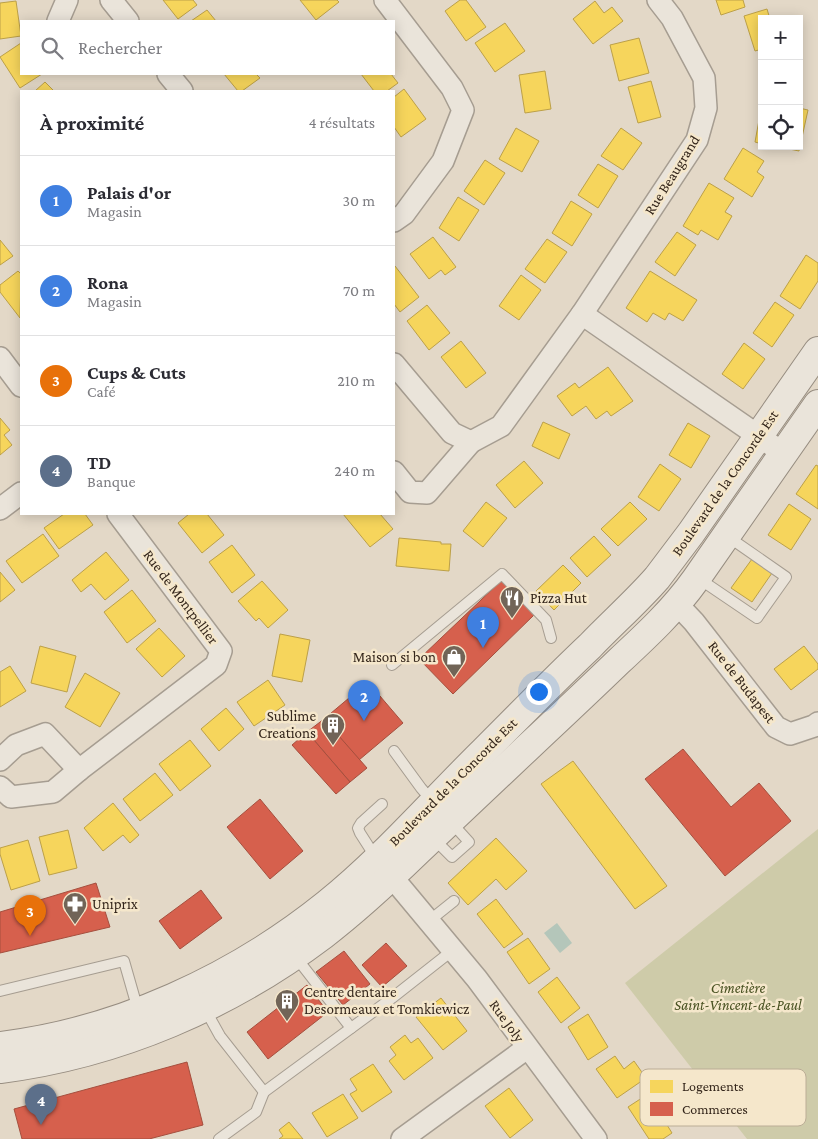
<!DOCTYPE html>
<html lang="fr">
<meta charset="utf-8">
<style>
:root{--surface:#fff;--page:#f2f2f3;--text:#2b2b33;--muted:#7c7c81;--line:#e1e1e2;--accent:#ea580c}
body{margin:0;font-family:"Crimson Pro",serif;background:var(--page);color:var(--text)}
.controls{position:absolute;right:15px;top:15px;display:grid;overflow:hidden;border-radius:0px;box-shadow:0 2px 12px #0003}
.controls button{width:45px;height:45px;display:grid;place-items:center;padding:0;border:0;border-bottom:1px solid var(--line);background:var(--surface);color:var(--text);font:25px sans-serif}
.you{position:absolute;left:538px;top:691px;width:18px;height:18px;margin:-12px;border:4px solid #fff;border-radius:50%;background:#1a73e8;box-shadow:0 0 0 8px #1a73e833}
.badge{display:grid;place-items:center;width:32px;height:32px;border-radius:50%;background:var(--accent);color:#fff;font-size:16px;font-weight:700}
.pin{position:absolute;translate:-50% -41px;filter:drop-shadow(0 1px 2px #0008)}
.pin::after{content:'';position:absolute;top:26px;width:18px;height:15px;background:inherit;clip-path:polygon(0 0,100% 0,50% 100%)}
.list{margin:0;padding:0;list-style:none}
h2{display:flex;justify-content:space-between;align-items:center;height:65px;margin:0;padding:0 20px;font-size:21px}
h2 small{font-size:16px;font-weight:400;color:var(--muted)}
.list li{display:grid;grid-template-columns:32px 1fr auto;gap:15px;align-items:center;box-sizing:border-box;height:90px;padding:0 20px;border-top:1px solid var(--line)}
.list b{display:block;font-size:19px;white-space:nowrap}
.list p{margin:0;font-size:16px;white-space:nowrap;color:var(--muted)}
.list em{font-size:16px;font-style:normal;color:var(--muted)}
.icon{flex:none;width:28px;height:28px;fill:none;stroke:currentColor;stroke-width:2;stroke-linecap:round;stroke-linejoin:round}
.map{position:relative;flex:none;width:818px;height:1139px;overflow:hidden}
.search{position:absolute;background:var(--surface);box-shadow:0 2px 12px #0003;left:20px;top:20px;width:375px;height:55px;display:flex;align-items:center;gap:12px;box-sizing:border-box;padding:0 18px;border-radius:0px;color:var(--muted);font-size:19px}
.panel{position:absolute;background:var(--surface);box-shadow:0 2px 12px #0003;left:20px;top:90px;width:375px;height:425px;border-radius:0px}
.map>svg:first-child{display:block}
</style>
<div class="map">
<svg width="818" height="1139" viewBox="0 0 818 1139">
<rect width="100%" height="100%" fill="#e3d8c7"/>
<polygon fill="#cecba9" points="818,829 818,1139 747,1139 625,983"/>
<polygon fill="#b4c6ba" points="557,923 572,943 560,953 544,933"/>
<g fill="#f6d55c" stroke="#bca048">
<polygon points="163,0 193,0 197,5 178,19"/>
<polygon points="300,0 337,0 339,2 316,20"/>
<polygon points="460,0 466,0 486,27 466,41 445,11"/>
<polygon points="716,0 743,0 745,7 721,15"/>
<polygon points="16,1 21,36 0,39 0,3"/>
<polygon points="595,1 604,13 612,7 623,21 593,44 573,19"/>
<polygon points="767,9 770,19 762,19 762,49 755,51 744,16"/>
<polygon points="207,10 216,21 191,21"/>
<polygon points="505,23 525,51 495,72 475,43"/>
<polygon points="639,38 649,73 619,81 610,45"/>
<polygon points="21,43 21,74 42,74 20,88 0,57"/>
<polygon points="545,71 551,109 525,113 519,75"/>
<polygon points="224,74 256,74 260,78 242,91 238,91"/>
<polygon points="361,74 391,74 398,83 387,91 374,91"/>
<polygon points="651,81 661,117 638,123 628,87"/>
<polygon points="45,82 54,91 35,91"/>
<polygon points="404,89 426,119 401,137 394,127 394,97"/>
<polygon points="799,108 808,110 799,151 775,146 799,146"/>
<polygon points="759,120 762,121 762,144 755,142"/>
<polygon points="516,128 539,141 522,172 499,159"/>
<polygon points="621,128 642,143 623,170 601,156"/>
<polygon points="743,148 764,161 757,172 764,177 752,197 724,179"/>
<polygon points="485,160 505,173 484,205 464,191"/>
<polygon points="598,164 618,176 598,208 578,195"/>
<polygon points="709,183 734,198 725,212 732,216 718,240 701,230 698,235 683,226"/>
<polygon points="458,197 479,210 459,241 439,228"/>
<polygon points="571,201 592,214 572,246 552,233"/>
<polygon points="677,232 696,245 675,276 655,262"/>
<polygon points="433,237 456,267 445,275 441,270 429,279 410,254"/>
<polygon points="547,239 567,252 545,283 525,269"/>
<polygon points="0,240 13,256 0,265"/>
<polygon points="806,255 818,263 818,281 800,309 780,296"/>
<polygon points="395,266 419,297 400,312 394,304 394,267"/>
<polygon points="18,271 21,274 20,318 0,292 0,285"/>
<polygon points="650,271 697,300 683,321 669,313 665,320 653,313 647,322 626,308"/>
<polygon points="521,275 541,290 519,320 499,306"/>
<polygon points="775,302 794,315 772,347 753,333"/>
<polygon points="427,305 450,333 429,350 407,321"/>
<polygon points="461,341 486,373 466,388 441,357"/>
<polygon points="744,343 765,359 743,389 722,374"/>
<polygon points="608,367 633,401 611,416 607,411 596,419 586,406 572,416 557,396 575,383 579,388"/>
<polygon points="0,418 10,430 4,435 12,445 0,455"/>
<polygon points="543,422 570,434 559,459 532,446"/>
<polygon points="688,423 710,436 691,468 669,455"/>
<polygon points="524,461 543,483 515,508 496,485"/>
<polygon points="660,464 681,479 659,511 638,497"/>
<polygon points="816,465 818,466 818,509 796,494"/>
<polygon points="486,502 507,518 483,547 463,531"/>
<polygon points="630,502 647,519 618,546 601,529"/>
<polygon points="789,504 811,519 791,550 768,535"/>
<polygon points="64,514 85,514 93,525 59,549 44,528"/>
<polygon points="189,514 207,514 224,535 202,553 178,523"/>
<polygon points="343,514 380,514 393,529 370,547"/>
<polygon points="43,534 59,556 22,583 6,561"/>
<polygon points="594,536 611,555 587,577 570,558"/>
<polygon points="399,538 441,542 441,544 451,544 449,571 396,566"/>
<polygon points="232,545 255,575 232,593 209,562"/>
<polygon points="106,552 129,580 105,600 91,584 81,592 72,580"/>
<polygon points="752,559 772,573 752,602 731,588"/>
<polygon points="563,565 581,583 554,610 536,591"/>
<polygon points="0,572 15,590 0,602"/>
<polygon points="262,581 288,610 268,628 259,618 256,621 238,601"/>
<polygon points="132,590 156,621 127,643 104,612"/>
<polygon points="159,628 185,656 162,677 136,649"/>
<polygon points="280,634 310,640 302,682 272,676"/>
<polygon points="40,646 76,656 67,692 31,683"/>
<polygon points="804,646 818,664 818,669 791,690 774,669"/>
<polygon points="10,666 26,691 0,707 0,672"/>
<polygon points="85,673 120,693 100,727 65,707"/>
<polygon points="268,680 285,705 254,726 237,702"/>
<polygon points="226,708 244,729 219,751 201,729"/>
<polygon points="190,740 211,766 180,791 159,764"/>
<polygon points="573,761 667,886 635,909 541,784"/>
<polygon points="155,773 173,795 140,821 123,799"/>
<polygon points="113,803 139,835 130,843 123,835 103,851 84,828"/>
<polygon points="68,830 77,868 49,875 39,837"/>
<polygon points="496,838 527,871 506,890 496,879 468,905 448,883"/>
<polygon points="28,840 40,881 11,890 0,854 0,848"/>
<polygon points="496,899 523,934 504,948 477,914"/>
<polygon points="528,938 550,969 529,984 507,952"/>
<polygon points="557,977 580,1008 561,1023 538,992"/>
<polygon points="441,998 467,1031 443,1050 416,1017"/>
<polygon points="588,1014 608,1047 588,1060 568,1027"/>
<polygon points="405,1035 411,1043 418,1038 433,1058 404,1080 389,1061 396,1055 390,1047"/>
<polygon points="615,1056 624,1069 634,1061 646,1078 617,1098 596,1069"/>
<polygon points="373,1064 392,1092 362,1112 350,1094 357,1090 350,1079"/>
<polygon points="509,1088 533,1120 510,1138 485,1106"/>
<polygon points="343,1094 358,1118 327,1137 312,1113"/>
<polygon points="648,1094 672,1133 663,1139 649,1139 628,1107"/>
<polygon points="289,1122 303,1139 279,1139 283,1136 279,1130"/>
</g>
<g fill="#d6604d" stroke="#a54f3e">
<polygon points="502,580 535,614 453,694 419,659"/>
<polygon points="368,682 403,723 359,760 324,719"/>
<polygon points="324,719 367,768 350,782 307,732"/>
<polygon points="307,732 350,782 336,794 292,745"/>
<polygon points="683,749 731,807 759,783 791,821 725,876 645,779"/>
<polygon points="260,799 303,851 270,879 227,827"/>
<polygon points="96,883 110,927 0,953 0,912"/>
<polygon points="201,890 222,918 180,949 159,921"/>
<polygon points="386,943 407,966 382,987 362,965"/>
<polygon points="344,951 370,984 343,1005 316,972"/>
<polygon points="307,985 328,1012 268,1059 247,1032"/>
<polygon points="187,1062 203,1125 149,1139 22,1139 14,1109"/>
</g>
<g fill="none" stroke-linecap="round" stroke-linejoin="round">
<g stroke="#a69d91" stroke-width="12">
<g id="lane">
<polyline points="698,578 757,618 786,577 727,536"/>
<polyline points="392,665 502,574 546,620 551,638"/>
<polyline points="394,751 421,788 433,802"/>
<polyline points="433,838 452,857 469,842 450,821"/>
<polyline points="376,858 360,833 358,828 361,823 382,804"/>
<polyline points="429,921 454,901"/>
<polyline points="295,956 351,1028"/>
<polyline points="0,991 124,961 138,1010"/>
<polyline points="205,1009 220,1036 264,1092 392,998 453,950"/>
<polyline points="219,1139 256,1112 264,1092"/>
</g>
</g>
<g stroke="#a69d91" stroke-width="24">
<g id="street">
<polyline points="111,0 128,21"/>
<polyline points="385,0 452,88 463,110 443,161 404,214 394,221"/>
<polyline points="58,21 67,0"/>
<polyline points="168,74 182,91"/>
<polyline points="582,314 783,453"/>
<polyline points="0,358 21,386"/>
<polyline points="394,364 452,433 471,442"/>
<polyline points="394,472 410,492 427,493 471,442 501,426 582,314 697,140 706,108 704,78 672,18 658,0"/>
<polyline points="0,509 21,493"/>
<polyline points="677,604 694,622 776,727 790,734 814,726 818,723"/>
<polyline points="0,760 16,745 45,734 79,770"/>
<polyline points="0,787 11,797 53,792 79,770 216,665 221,651 118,514"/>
<polyline points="382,865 477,979 596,1139"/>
<polyline points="402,1139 527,1048"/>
</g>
</g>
<g stroke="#978d81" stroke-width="30">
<g id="secondary">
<path d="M 0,1046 C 118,1032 235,978 327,904 C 384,858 432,802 484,751 C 519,716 554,680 590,646 C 612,623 636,602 657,578 L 691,533 L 818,351"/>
<path d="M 0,1069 C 118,1054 229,1006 323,935 C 357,909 388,880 418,851 C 454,817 490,783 526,749 C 557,720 588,691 618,662 C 646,636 674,610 696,579 L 818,404"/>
</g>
</g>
<use href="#lane" stroke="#eae4da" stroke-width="10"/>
<use href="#street" stroke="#eae4da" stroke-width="21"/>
<use href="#secondary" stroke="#eae4da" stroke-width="28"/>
</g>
<defs>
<g id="restaurant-pin" transform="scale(1.25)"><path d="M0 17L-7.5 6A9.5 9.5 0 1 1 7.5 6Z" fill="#716457" stroke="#f5e7cb"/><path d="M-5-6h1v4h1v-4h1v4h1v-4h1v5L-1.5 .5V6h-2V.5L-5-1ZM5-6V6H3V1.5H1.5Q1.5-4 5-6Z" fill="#fff"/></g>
<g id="shop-pin" transform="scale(1.25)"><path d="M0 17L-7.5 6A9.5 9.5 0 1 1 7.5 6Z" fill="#716457" stroke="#f5e7cb"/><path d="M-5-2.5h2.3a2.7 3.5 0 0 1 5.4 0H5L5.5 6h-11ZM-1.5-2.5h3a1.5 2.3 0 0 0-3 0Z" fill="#fff"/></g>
<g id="building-pin" transform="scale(1.25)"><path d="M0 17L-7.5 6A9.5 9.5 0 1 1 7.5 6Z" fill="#716457" stroke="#f5e7cb"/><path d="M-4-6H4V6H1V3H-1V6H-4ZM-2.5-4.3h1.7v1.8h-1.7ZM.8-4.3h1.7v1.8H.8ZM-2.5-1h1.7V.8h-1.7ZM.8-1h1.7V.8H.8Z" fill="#fff"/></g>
<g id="pharmacy-pin" transform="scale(1.25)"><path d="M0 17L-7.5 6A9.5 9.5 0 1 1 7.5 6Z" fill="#716457" stroke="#f5e7cb"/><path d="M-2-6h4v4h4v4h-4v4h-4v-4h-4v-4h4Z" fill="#fff"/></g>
</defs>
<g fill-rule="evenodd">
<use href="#restaurant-pin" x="512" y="598"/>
<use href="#shop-pin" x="454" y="657"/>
<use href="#building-pin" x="333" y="725"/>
<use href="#pharmacy-pin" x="75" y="904"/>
<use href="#building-pin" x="287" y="1001"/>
</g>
<g text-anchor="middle" stroke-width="5" stroke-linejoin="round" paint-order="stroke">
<g font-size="15" fill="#34261b" stroke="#f5e7cb">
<text transform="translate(672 175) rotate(-58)" y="5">Rue Beaugrand</text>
<text transform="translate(725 483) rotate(-55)" y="5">Boulevard de la Concorde Est</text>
<text transform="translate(181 597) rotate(53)" y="5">Rue de Montpellier</text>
<text transform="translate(742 682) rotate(52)" y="5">Rue de Budapest</text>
<text transform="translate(453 782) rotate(-45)" y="5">Boulevard de la Concorde Est</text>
<text transform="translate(507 1021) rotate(54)" y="5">Rue Joly</text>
</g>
<g font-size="15" fill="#34261b" stroke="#f5e7cb" text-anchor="start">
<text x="530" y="603">Pizza Hut</text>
<text x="436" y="662" text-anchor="end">Maison si bon</text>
<text x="316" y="721" text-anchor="end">Sublime<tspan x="316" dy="17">Creations</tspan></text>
<text x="92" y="909">Uniprix</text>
<text x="304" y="997">Centre dentaire<tspan x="304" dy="17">Desormeaux et Tomkiewicz</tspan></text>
</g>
<g font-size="15" font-style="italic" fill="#485121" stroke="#f5e7cb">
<text x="738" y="993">Cimetière<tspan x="738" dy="17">Saint-Vincent-de-Paul</tspan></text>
</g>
</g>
<rect x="640" y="1069" width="166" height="57" rx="8" fill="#f5e7cb" stroke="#bbad96" stroke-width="1"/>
<rect x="650" y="1080" width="23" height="13" fill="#f6d55c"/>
<rect x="650" y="1102" width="23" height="14" fill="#d6604d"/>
<g font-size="14" fill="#34261b">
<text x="682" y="1091">Logements</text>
<text x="682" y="1114">Commerces</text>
</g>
</svg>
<div class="controls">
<button>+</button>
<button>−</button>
<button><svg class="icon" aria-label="locate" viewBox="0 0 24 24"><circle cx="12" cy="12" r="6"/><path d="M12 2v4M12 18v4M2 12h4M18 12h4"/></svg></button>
</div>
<div class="you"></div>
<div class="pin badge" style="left:483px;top:648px;background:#3f7fe0">1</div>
<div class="pin badge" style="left:364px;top:721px;background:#3f7fe0">2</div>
<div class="pin badge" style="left:30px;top:936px;background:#e8710a">3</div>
<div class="pin badge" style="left:41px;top:1125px;background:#5c6f8a">4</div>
<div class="search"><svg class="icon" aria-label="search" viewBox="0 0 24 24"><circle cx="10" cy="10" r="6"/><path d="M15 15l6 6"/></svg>Rechercher</div>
<section class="panel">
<h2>À proximité<small>4 résultats</small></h2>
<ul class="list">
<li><span class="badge" style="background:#3f7fe0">1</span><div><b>Palais d'or</b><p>Magasin</p></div><em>30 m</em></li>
<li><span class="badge" style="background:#3f7fe0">2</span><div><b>Rona</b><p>Magasin</p></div><em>70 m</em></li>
<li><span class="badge" style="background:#e8710a">3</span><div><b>Cups &amp; Cuts</b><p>Café</p></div><em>210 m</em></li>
<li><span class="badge" style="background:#5c6f8a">4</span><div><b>TD</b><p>Banque</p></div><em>240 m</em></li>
</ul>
</section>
</div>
